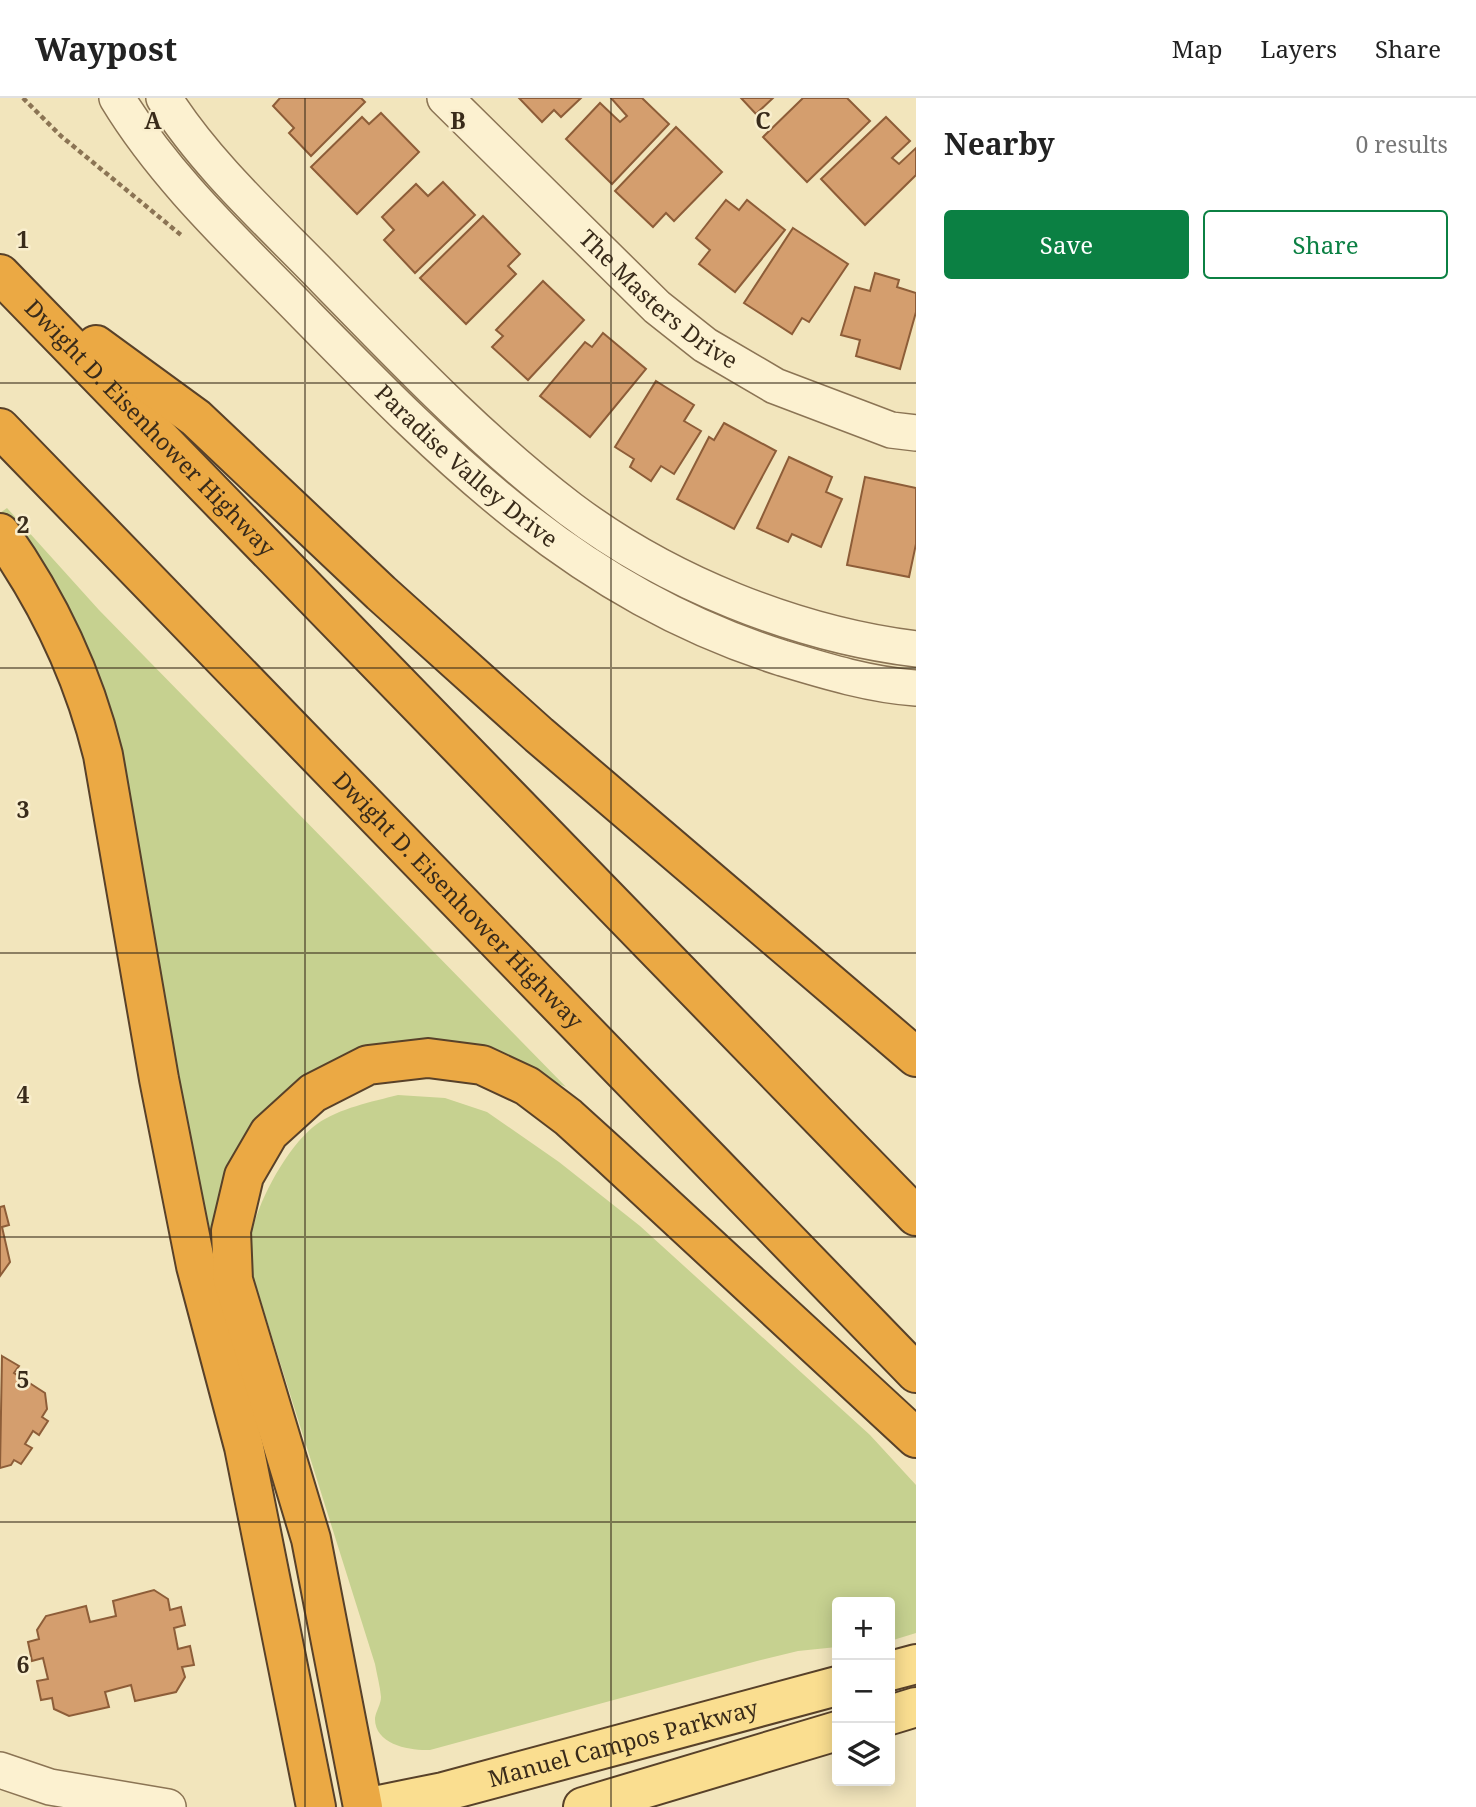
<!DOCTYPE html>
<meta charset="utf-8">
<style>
:root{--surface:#fff;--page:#f6f6f6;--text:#222;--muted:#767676;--line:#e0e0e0;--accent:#0b8043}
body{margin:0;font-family:"Noto Serif",serif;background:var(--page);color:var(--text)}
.controls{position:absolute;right:21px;bottom:21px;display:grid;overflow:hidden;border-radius:7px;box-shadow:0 4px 18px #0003}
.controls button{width:63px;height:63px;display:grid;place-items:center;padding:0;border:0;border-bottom:2px solid var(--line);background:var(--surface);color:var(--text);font:35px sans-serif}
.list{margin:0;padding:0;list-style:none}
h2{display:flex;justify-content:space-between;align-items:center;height:91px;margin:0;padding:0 28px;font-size:30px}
h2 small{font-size:23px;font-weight:400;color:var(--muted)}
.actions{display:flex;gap:14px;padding:21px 28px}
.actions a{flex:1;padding:16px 0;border:2px solid var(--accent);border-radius:7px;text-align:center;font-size:24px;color:var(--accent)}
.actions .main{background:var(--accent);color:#fff}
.icon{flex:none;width:38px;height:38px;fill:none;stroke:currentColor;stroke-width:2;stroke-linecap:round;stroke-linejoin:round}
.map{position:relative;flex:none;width:916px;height:1709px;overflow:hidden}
header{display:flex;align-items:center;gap:42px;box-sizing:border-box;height:98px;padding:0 35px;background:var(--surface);border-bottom:2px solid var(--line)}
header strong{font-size:33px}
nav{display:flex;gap:38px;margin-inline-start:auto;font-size:24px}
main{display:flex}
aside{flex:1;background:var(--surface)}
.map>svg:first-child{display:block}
</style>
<header>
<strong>Waypost</strong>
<nav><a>Map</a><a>Layers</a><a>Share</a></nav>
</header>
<main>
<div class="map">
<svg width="916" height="1709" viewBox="0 0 916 1709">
<rect width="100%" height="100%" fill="#f2e5bc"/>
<g fill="#c6d190">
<polygon points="7,410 99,512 566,989 509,964 427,944 241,1045 226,1070 208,1144 112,637 0,420 0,415"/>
<path d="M 398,997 L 445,1000 L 487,1014 L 559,1064 L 640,1128 L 870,1337 L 916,1387 L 916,1535 L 890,1543 L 890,1504 L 837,1504 L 837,1549 L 798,1553 L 757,1563 L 430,1652 C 411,1653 374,1647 375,1620 C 376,1613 381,1606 381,1599 C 380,1588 377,1577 375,1566 L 262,1207 C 258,1191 249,1172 249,1155 C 249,1117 286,1048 317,1026 C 340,1010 371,1004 398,997 Z"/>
</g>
<g fill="#d49e6e" stroke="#8d5d38" stroke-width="2">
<polygon points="280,0 361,0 365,4 311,58 289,35 294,30 273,8"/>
<polygon points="519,0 581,0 561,19 554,12 542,24"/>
<polygon points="611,0 642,0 669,26 612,86 566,41 600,5 620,24 627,18"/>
<polygon points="741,0 773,0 756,16"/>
<polygon points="803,0 847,0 870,23 807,84 763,39"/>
<polygon points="381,15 419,54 357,116 311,69 362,19 369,26"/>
<polygon points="886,19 910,43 892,60 899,66 916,50 916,77 865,127 821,81"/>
<polygon points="676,29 722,74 674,123 666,115 653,129 615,93"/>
<polygon points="443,84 475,117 415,175 384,142 394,132 382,119 416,86 428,98"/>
<polygon points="726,102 739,112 747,102 785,132 735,194 699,166 710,152 696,140"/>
<polygon points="483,118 520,156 508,168 516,176 466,226 420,180"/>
<polygon points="793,130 848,166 809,224 802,220 792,236 744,205"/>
<polygon points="875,175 899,182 897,189 916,195 916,214 900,271 856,258 860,242 841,237 855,189 870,193"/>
<polygon points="543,183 584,222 528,282 492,249 503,238 496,232"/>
<polygon points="603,235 646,271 590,339 540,298 585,244 592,249"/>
<polygon points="656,283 694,307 684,323 701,333 674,376 661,368 651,383 630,369 634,361 615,349"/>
<polygon points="724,325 776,353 734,431 677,401 709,339 714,342"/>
<polygon points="789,359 832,379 826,394 842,401 821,449 792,436 788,444 757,430"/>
<polygon points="865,379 916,390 916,446 909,479 847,467"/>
<polygon points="4,1108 9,1127 2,1129 10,1164 0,1178 0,1109"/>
<polygon points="2,1258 19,1268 14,1275 45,1295 47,1311 42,1319 48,1323 39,1337 33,1333 25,1346 32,1350 21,1366 14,1362 11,1367 0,1370"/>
<polygon points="154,1492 168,1501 170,1512 181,1509 185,1527 174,1530 178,1551 190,1548 194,1567 182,1569 185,1579 176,1594 135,1603 131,1587 105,1594 109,1609 69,1618 54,1611 52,1600 41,1602 37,1583 48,1581 43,1560 32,1563 28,1544 39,1541 37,1532 46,1518 86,1508 90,1524 116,1518 113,1503"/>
</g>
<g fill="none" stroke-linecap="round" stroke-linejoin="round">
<g stroke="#8b7454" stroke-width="38">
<g id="minor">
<path id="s1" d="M 117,0 C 166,81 238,147 304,215 C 450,364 578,495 782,560 C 825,573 871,587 916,590"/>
<path d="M 164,0 C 207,68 271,125 326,182 C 403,261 482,344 570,411 C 667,484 795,536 916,551"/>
<path id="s2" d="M 445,0 L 657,209 L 705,247 L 775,288 L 891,332 L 916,335"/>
<polyline points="0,1672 50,1689 168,1709"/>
</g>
</g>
<g stroke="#584129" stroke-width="42">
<g id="major">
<polyline points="890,1573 916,1566"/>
<polyline points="890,1617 916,1609"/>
<path id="s3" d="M 369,1709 L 443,1694 L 837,1588"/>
<polyline points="583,1709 837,1633"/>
</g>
</g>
<g stroke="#584129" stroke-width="42">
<g id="highway">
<path id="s4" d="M 0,176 L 916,1118"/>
<polyline points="96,247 196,320 381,495 539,637 916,959"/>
<path id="s5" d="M 0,330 L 916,1275"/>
<path d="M 0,435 C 49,504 83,575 103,657 L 159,981 L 196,1168 L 244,1349 L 316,1709"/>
<polyline points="363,1709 311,1441 233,1182 231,1133 244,1078 269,1035 313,995 368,967 428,960 482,967 527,988 568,1019 611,1058 916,1340"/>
</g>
</g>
<polyline stroke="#8b7454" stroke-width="4.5" stroke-dasharray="5 3.5" stroke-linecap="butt" points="23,0 61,38 181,137"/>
<use href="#minor" stroke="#fcf1d0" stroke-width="35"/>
<use href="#major" stroke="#fade90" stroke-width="38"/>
<use href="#highway" stroke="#eba944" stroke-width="38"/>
</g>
<path fill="none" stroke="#392b1a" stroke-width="2" stroke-opacity="0.55" d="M 305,0 L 305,1709M 611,0 L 611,1709M 0,285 L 916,285M 0,570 L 916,570M 0,855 L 916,855M 0,1139 L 916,1139M 0,1424 L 916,1424"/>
<g text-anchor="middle" stroke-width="5" stroke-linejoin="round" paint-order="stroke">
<g font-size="23" fill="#392b1a" stroke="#f9eecd">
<text dy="8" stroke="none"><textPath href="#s2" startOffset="294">The Masters Drive</textPath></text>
<text dy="8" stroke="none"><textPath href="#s4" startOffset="215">Dwight D. Eisenhower Highway</textPath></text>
<text dy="8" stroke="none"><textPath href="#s1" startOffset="509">Paradise Valley Drive</textPath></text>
<text dy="8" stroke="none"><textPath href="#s5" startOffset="658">Dwight D. Eisenhower Highway</textPath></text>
<text dy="8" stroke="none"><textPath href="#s3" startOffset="262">Manuel Campos Parkway</textPath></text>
</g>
</g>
<g font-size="23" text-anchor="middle" font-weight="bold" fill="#392b1a" stroke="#f9eecd" stroke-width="5" stroke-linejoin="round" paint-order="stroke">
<text x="153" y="31">A</text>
<text x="458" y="31">B</text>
<text x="763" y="31">C</text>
<text x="23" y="150">1</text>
<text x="23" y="435">2</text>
<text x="23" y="720">3</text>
<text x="23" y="1005">4</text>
<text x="23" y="1290">5</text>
<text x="23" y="1575">6</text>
</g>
</svg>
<div class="controls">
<button>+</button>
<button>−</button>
<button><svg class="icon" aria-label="layers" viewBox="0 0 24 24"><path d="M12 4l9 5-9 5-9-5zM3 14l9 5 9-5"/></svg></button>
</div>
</div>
<aside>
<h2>Nearby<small>0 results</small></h2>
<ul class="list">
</ul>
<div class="actions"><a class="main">Save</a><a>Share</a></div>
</aside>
</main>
